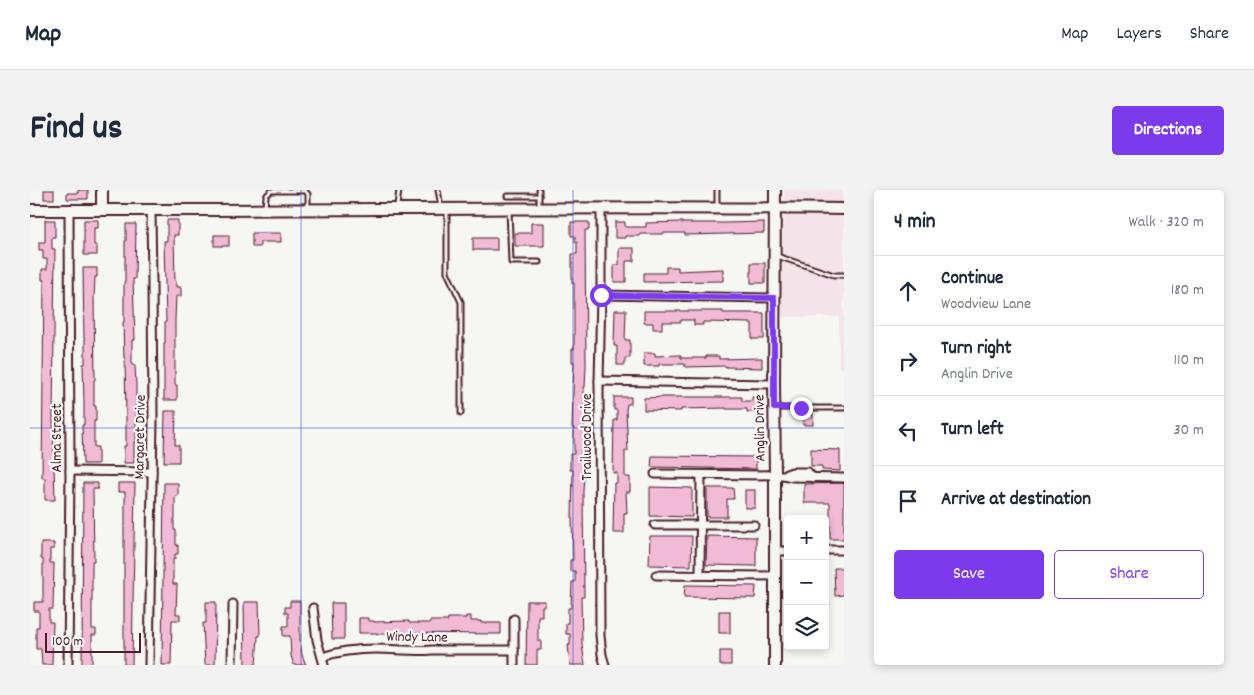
<!DOCTYPE html>
<meta charset="utf-8">
<style>
:root{--surface:#fff;--page:#f2f2f3;--text:#1f2937;--muted:#747a83;--line:#e0e1e3;--accent:#7c3aed}
body{margin:0;font-family:Dekko,sans-serif;background:var(--page);color:var(--text)}
.controls{position:absolute;right:15px;bottom:15px;display:grid;overflow:hidden;border-radius:5px;box-shadow:0 2px 8px #0003}
.controls button{width:45px;height:45px;display:grid;place-items:center;padding:0;border:0;border-bottom:1px solid var(--line);background:var(--surface);color:var(--text);font:25px sans-serif}
.scale{position:absolute;left:15px;bottom:12px;width:96px;box-sizing:border-box;padding-left:5px;border:2px solid #4a1f2b;border-top:0;font-size:14px;line-height:18px;white-space:nowrap;color:#4a1f2b;-webkit-text-stroke:4px #f6f6f2;paint-order:stroke}
.stop{position:absolute;width:15px;height:15px;margin:-11px;border:4px solid #7c3aed;border-radius:50%;background:#fff}
.stop.end{background:#7c3aed;border-color:#fff;box-shadow:0 1px 5px #0008}
.list{margin:0;padding:0;list-style:none}
h2{display:flex;justify-content:space-between;align-items:center;height:65px;margin:0;padding:0 20px;font-size:21px}
h2 small{font-size:16px;font-weight:400;color:var(--muted)}
.list li{display:grid;grid-template-columns:32px 1fr auto;gap:15px;align-items:center;box-sizing:border-box;height:70px;padding:0 20px;border-top:1px solid var(--line)}
.list b{display:block;font-size:19px;white-space:nowrap}
.list p{margin:0;font-size:16px;white-space:nowrap;color:var(--muted)}
.list em{font-size:16px;font-style:normal;color:var(--muted)}
.actions{display:flex;gap:10px;padding:15px 20px}
.actions a{flex:1;padding:11px 0;border:1px solid var(--accent);border-radius:5px;text-align:center;font-size:18px;color:var(--accent)}
.actions .main{background:var(--accent);color:#fff}
.icon{flex:none;width:28px;height:28px;fill:none;stroke:currentColor;stroke-width:2;stroke-linecap:round;stroke-linejoin:round}
.map{position:relative;flex:none;width:814px;height:475px;overflow:hidden;border-radius:5px}
header{display:flex;align-items:center;gap:30px;box-sizing:border-box;height:70px;padding:0 25px;background:var(--surface);border-bottom:1px solid var(--line)}
header strong{font-size:24px}
nav{display:flex;gap:28px;margin-inline-start:auto;font-size:18px}
.intro{display:flex;align-items:center;justify-content:space-between;box-sizing:border-box;height:120px;padding:0 30px}
h1{margin:0;font-size:35px}
.button{padding:12px 22px;border-radius:5px;background:var(--accent);color:#fff;font-size:18px;font-weight:700}
main{display:flex;gap:30px;padding:0 30px}
aside{flex:1;background:var(--surface);border-radius:5px;box-shadow:0 2px 8px #0003}
.map>svg:first-child{display:block}
</style>
<header>
<strong>Map</strong>
<nav><a>Map</a><a>Layers</a><a>Share</a></nav>
</header>
<div class="intro"><h1>Find us</h1><a class="button">Directions</a></div>
<main>
<div class="map">
<svg width="814" height="475" viewBox="0 0 814 475">
<rect width="100%" height="100%" fill="#f6f6f2"/>
<filter id="ink" filterUnits="userSpaceOnUse"><feTurbulence type="fractalNoise" baseFrequency=".02" numOctaves="2"/><feDisplacementMap in="SourceGraphic" scale="10" xChannelSelector="R" yChannelSelector="G"/><feConvolveMatrix kernelMatrix="1 2 1 2 8 2 1 2 1" color-interpolation-filters="sRGB"/></filter>
<g filter="url(#ink)">
<polygon fill="#f4e4e9" points="754,0 814,0 814,178 809,178 809,127 751,127"/>
<g fill="#f1bbd5" stroke="#4a1f2b">
<rect x="14" y="0" width="10" height="9"/>
<polygon points="48,0 58,0 58,9 37,9 37,3 48,3"/>
<polygon points="15,30 25,30 25,47 22,47 22,59 25,59 23,227 24,271 27,271 27,277 24,277 25,310 15,310 15,288 12,288 14,90 12,90 12,79 17,79 17,69 13,69 13,60 9,60 9,52 15,52"/>
<polygon points="54,30 68,30 68,38 64,38 64,55 67,55 67,65 54,65"/>
<polygon points="137,30 148,30 148,45 144,45 145,91 146,91 146,97 151,97 151,106 146,106 145,130 145,195 147,195 147,210 134,210 134,153 135,153 135,132 136,132 134,51 137,51"/>
<polygon points="541,32 559,32 559,40 555,40 556,177 555,197 554,197 555,260 551,260 551,270 555,270 553,301 554,407 551,407 552,454 555,475 540,475 538,455 540,455 540,444 536,444 536,433 538,433 538,418 541,418 542,392 545,392 545,381 540,381 540,370 543,370 542,326 543,280 540,280 540,264 544,264 544,238 542,238 544,172 542,172 542,159 544,159 544,93 542,93 542,64 547,64 547,52 545,52 545,46 541,46"/>
<polygon points="585,32 595,32 595,37 616,37 616,33 652,32 652,33 696,33 734,32 734,43 655,45 655,43 632,43 632,44 610,44 610,46 595,46 595,48 585,48"/>
<polygon points="501,33 514,33 514,56 485,56 485,43 501,43"/>
<polygon points="96,34 106,34 105,89 103,89 105,150 102,150 102,175 105,175 106,195 106,252 104,252 104,273 94,273 94,256 96,256 96,231 95,168 94,168 93,132 94,132 94,92 95,92 95,51 96,51"/>
<polygon points="222,43 251,43 251,52 230,52 230,57 222,57"/>
<rect x="184" y="45" width="15" height="11"/>
<rect x="443" y="48" width="24" height="12"/>
<polygon points="589,58 604,58 604,71 596,71 596,92 584,92 584,75 589,75"/>
<rect x="721" y="73" width="14" height="20"/>
<polygon points="636,77 648,77 648,81 693,79 693,91 614,92 614,83 636,83"/>
<polygon points="53,78 67,78 67,87 65,87 64,107 65,190 64,190 64,216 66,216 66,231 64,231 64,257 68,257 68,274 53,274 52,235 54,235 54,211 53,174 55,174 55,149 54,149"/>
<polygon points="585,120 596,120 595,150 600,150 600,168 595,168 595,175 587,175 587,156 584,156"/>
<polygon points="614,121 693,121 693,123 734,123 734,149 722,149 722,133 673,132 673,135 664,135 664,130 651,130 651,132 632,132 632,139 623,139 623,133 614,133"/>
<polygon points="614,163 625,163 625,166 651,165 651,168 676,168 676,166 689,166 689,169 732,168 732,178 696,177 696,176 655,177 655,174 629,174 629,176 614,176"/>
<polygon points="584,207 601,207 601,214 597,214 596,220 598,261 595,261 595,287 600,287 600,302 596,302 597,323 594,323 594,343 583,343 584,293 587,293 587,283 583,283 584,230 587,230 587,220 584,220"/>
<polygon points="634,207 712,207 712,211 722,211 722,207 733,207 733,222 717,222 717,219 696,219 696,218 651,219 651,221 614,220 614,208"/>
<polygon points="135,221 146,221 145,255 149,255 149,272 134,272"/>
<rect x="773" y="224" width="10" height="11"/>
<polygon points="781,259 810,260 810,281 792,280 792,276 781,276"/>
<polygon points="622,266 726,267 726,279 621,277"/>
<polygon points="53,293 68,293 68,299 63,299 64,371 62,371 62,439 66,439 66,445 62,445 62,475 52,475"/>
<polygon points="88,293 105,293 102,475 94,475 94,336 95,336 95,302 88,302"/>
<polygon points="134,293 148,293 148,306 145,306 145,329 144,329 144,340 146,340 146,355 148,355 148,364 145,364 145,369 143,369 143,394 147,394 146,424 150,424 150,430 142,430 141,475 132,475"/>
<polygon points="814,293 814,349 800,349 800,313 774,313 774,294"/>
<polygon points="620,297 662,298 662,327 620,326"/>
<polygon points="677,298 703,298 704,309 697,309 697,327 677,327"/>
<rect x="715" y="300" width="10" height="18"/>
<polygon points="620,346 662,346 661,376 619,375"/>
<polygon points="677,346 726,347 726,376 676,375"/>
<polygon points="11,353 24,353 24,359 20,359 20,373 24,373 23,419 19,419 19,432 23,432 22,475 12,475 11,459 6,459 6,437 9,437 9,421 4,421 4,412 13,412 13,369 11,369"/>
<polygon points="804,378 814,378 814,405 805,406"/>
<polygon points="655,395 726,396 725,408 654,407"/>
<polygon points="260,411 270,411 270,450 272,465 276,475 264,475 261,466 260,446 253,446 253,436 258,436 258,423 255,423 255,417 260,417"/>
<polygon points="497,411 515,411 515,416 512,416 512,426 508,426 508,451 511,451 511,460 507,460 507,475 496,475"/>
<polygon points="176,412 186,412 185,475 175,475 173,433 176,433"/>
<polygon points="214,412 229,412 230,446 228,446 226,475 215,475"/>
<polygon points="301,413 314,413 314,449 302,449"/>
<rect x="689" y="421" width="11" height="22"/>
<polygon points="436,426 441,426 441,431 451,431 451,433 471,433 471,444 362,443 362,444 347,444 347,443 329,443 329,428 338,428 338,431 344,431 344,432 379,431 379,433 400,433 400,431 418,431 418,428 436,428"/>
<rect x="690" y="461" width="11" height="14"/>
</g>
<g fill="none" stroke-linecap="round" stroke-linejoin="round">
<g stroke="#4a1f2b" stroke-width="7">
<g id="lane">
<polyline points="408,0 411,17"/>
<polyline points="509,0 509,15"/>
<polyline points="477,6 509,6"/>
<polyline points="367,16 369,0"/>
<polyline points="235,17 236,6 241,1 275,1 278,4 278,18"/>
<polyline points="687,17 687,0"/>
<polyline points="479,19 481,72 509,72"/>
<polyline points="417,22 417,82 431,112 431,223"/>
<polyline points="747,66 804,85 814,85"/>
<polyline points="747,218 814,218"/>
</g>
</g>
<g stroke="#4a1f2b" stroke-width="11">
<g id="street">
<polyline points="571,18 571,105 569,191 570,445 572,465 575,475"/>
<polyline points="571,105 744,108"/>
<polyline points="569,191 744,194"/>
<polyline points="40,281 122,282"/>
<polyline points="625,284 753,285 762,287 814,288"/>
<polyline points="754,285 762,282 778,282 783,288"/>
<polyline points="625,335 724,335"/>
<polyline points="795,360 814,360"/>
<polyline points="745,361 758,361"/>
<polyline points="626,385 745,386"/>
<polyline points="670,385 671,285"/>
<polyline points="283,418 287,450 294,475"/>
<path d="M 292,467 C 309,461 328,459 346,459 C 365,459 383,462 402,460 L 484,460"/>
<polyline points="38,475 40,281 39,20"/>
<polyline points="119,475 123,230 122,92 121,20"/>
<polyline points="202,475 203,414"/>
<polyline points="484,475 484,429"/>
</g>
</g>
<g stroke="#4a1f2b" stroke-width="14">
<g id="secondary">
<path d="M 0,20 C 271,21 543,16 814,19"/>
<polyline points="72,20 72,0"/>
<polyline points="745,475 745,285 744,194 745,0"/>
</g>
</g>
<use href="#lane" stroke="#f6f6f2" stroke-width="3"/>
<use href="#street" stroke="#f6f6f2" stroke-width="7"/>
<use href="#secondary" stroke="#f6f6f2" stroke-width="10"/>
</g>
</g>
<g fill="none" stroke-linecap="round" stroke-linejoin="round" filter="url(#ink)">
<polyline stroke="#7c3aed" stroke-width="6" points="571,105 744,108 744,218 771,218"/>
</g>
<path fill="none" stroke="#1d4ed8" stroke-width="1" stroke-opacity="0.55" d="M 271,0 L 271,475M 543,0 L 543,475M 0,238 L 814,238"/>
<g text-anchor="middle" stroke-width="4.5" stroke-linejoin="round" paint-order="stroke">
<g font-size="15" fill="#4a1f2b" stroke="#f6f6f2">
<text transform="translate(729 238) rotate(-91)" y="5">Anglin Drive</text>
<text transform="translate(109 247) rotate(-89)" y="5">Margaret Drive</text>
<text transform="translate(556 247) rotate(-90)" y="5">Trailwood Drive</text>
<text transform="translate(26 248) rotate(-90)" y="5">Alma Street</text>
<text transform="translate(387 446) rotate(1)" y="5">Windy Lane</text>
</g>
</g>
</svg>
<div class="controls">
<button>+</button>
<button>−</button>
<button><svg class="icon" aria-label="layers" viewBox="0 0 24 24"><path d="M12 4l9 5-9 5-9-5zM3 14l9 5 9-5"/></svg></button>
</div>
<div class="scale">100 m</div>
<div class="stop" style="left:571px;top:105px"></div>
<div class="stop end" style="left:771px;top:218px"></div>
</div>
<aside>
<h2>4 min<small>Walk · 320 m</small></h2>
<ul class="list">
<li><svg class="icon" aria-label="ahead" viewBox="0 0 24 24"><path d="M12 20V5M6 11l6-6 6 6"/></svg><div><b>Continue</b><p>Woodview Lane</p></div><em>180 m</em></li>
<li><svg class="icon" aria-label="right" viewBox="0 0 24 24"><path d="M7 20v-9h11M14 6l5 5-5 5"/></svg><div><b>Turn right</b><p>Anglin Drive</p></div><em>110 m</em></li>
<li><svg class="icon" aria-label="left" viewBox="0 0 24 24"><path d="M17 20v-9H6M10 6l-5 5 5 5"/></svg><div><b>Turn left</b></div><em>30 m</em></li>
<li><svg class="icon" aria-label="arrive" viewBox="0 0 24 24"><path d="M6 21V4h12l-3 4 3 4H6"/></svg><div><b>Arrive at destination</b></div></li>
</ul>
<div class="actions"><a class="main">Save</a><a>Share</a></div>
</aside>
</main>
